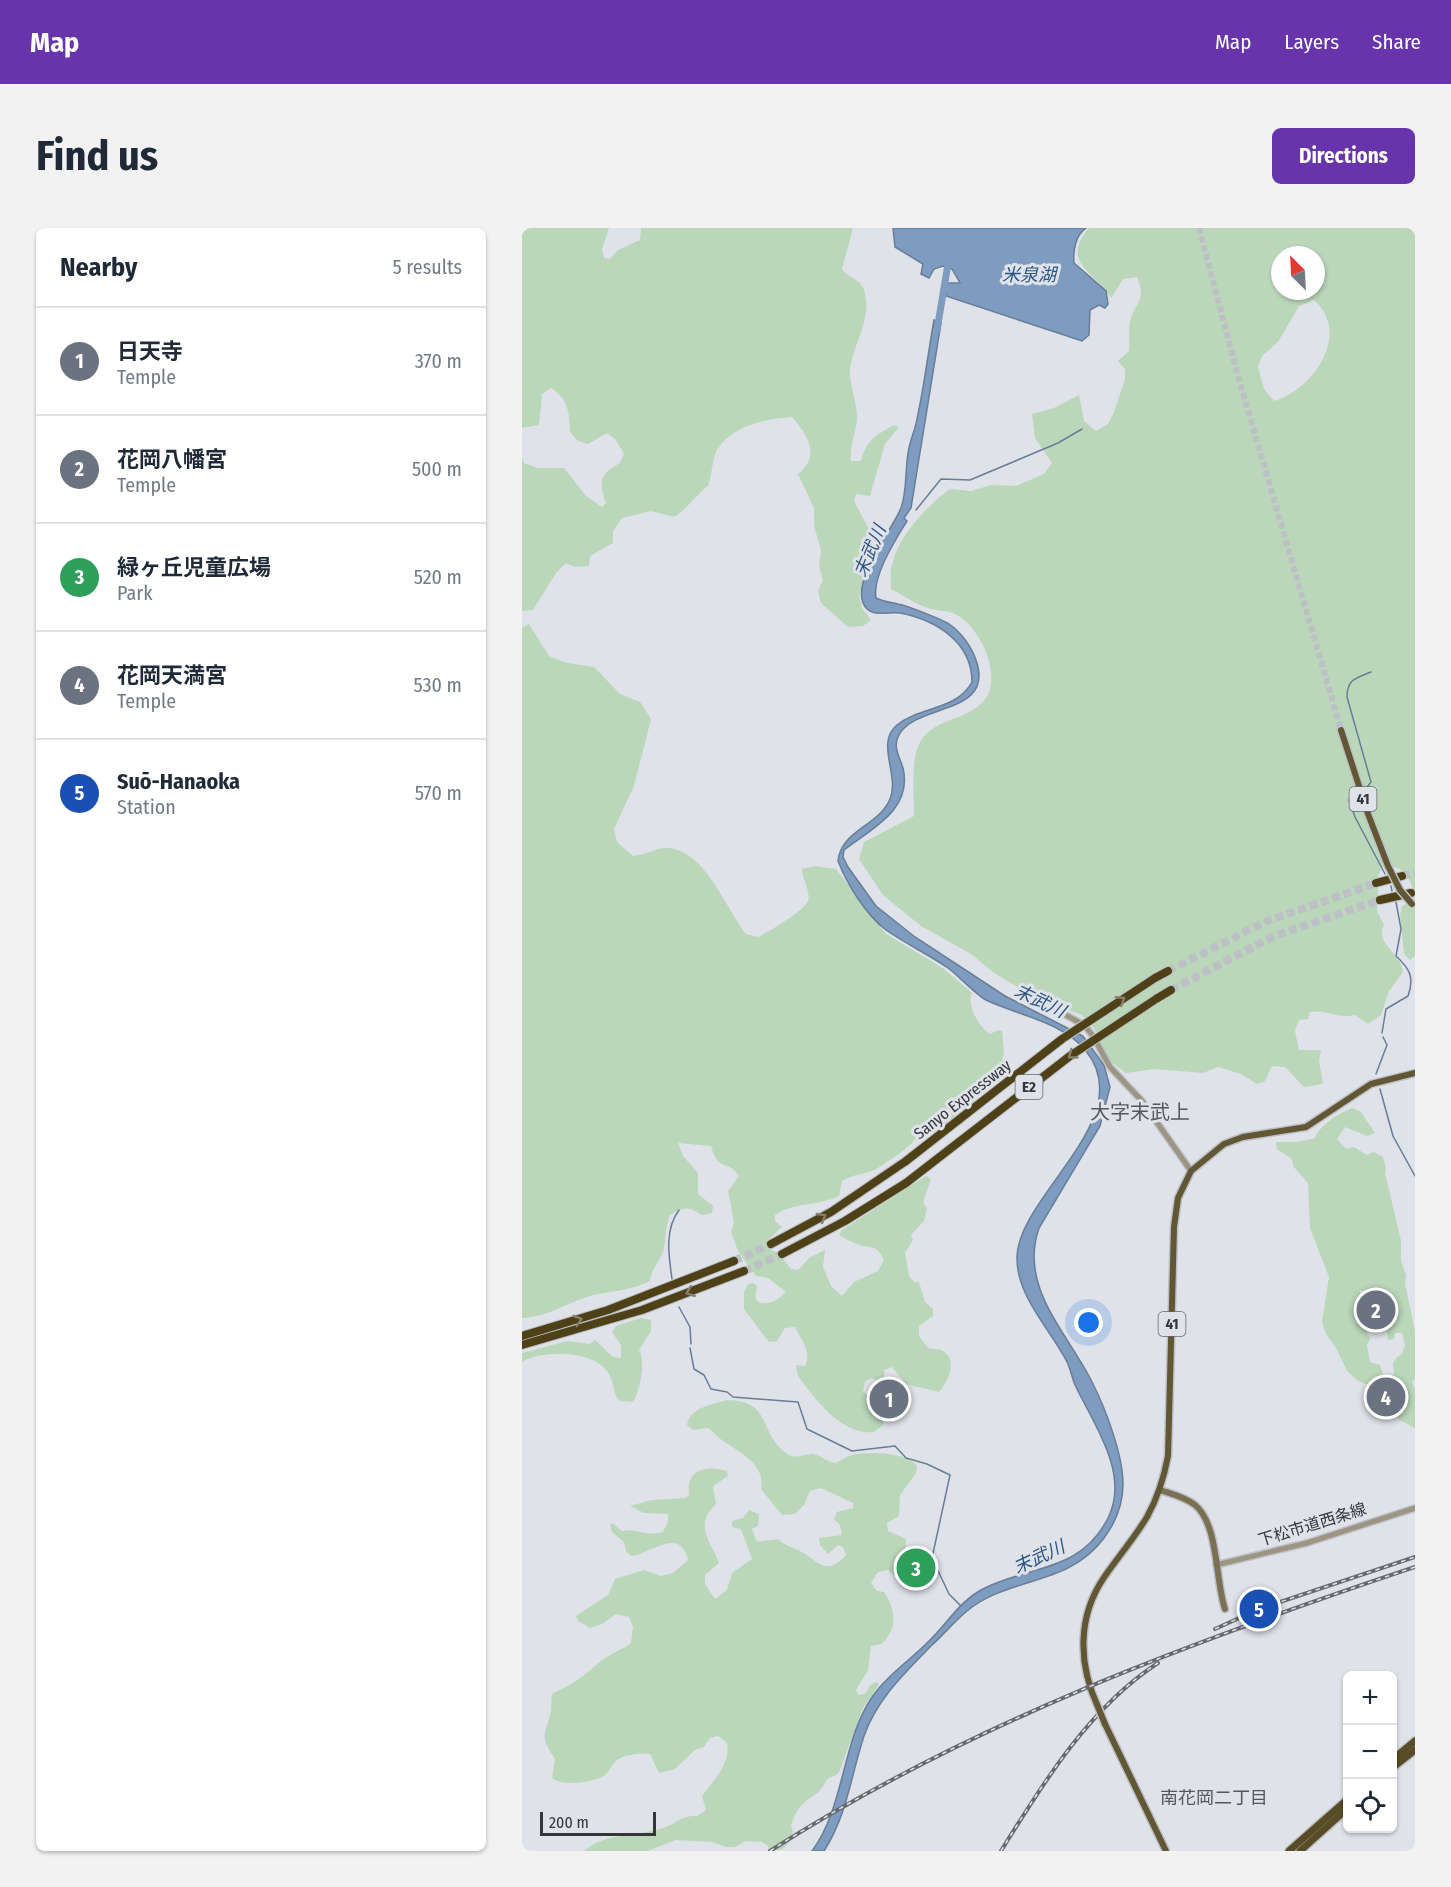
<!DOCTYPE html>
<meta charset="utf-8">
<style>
:root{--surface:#fff;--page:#f2f2f3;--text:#1f2937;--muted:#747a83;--line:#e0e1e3;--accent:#6834ab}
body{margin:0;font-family:"Fira Sans Condensed","Noto Sans JP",sans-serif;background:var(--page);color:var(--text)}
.controls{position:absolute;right:18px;bottom:18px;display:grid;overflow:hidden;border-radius:9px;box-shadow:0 2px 4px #0004}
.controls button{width:54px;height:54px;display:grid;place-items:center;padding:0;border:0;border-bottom:2px solid var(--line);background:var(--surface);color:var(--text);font:30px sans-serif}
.compass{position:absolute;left:749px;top:18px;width:54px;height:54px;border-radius:50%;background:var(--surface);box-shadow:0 2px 4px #0004;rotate:336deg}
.scale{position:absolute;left:18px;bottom:15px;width:116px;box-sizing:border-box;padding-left:6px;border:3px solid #353639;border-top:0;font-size:16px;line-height:21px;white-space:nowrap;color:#353639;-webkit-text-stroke:4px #dfe2e8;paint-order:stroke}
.you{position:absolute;left:567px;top:1095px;width:21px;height:21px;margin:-15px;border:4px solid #fff;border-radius:50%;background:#1a73e8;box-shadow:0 0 0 9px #1a73e833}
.badge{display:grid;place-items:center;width:39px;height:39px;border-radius:50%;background:var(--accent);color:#fff;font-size:20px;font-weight:700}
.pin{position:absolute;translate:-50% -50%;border:3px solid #fff;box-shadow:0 2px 6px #0006}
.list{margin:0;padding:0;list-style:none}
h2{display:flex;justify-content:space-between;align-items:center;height:78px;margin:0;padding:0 24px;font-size:26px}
h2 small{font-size:20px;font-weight:400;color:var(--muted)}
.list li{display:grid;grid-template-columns:39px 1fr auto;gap:18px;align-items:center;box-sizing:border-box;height:108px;padding:0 24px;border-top:2px solid var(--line)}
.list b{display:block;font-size:22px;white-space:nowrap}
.list p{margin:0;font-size:20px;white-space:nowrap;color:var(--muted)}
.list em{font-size:20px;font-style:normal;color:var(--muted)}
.icon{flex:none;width:33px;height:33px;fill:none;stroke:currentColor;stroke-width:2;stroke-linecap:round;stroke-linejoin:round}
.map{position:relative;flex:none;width:893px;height:1623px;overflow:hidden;border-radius:9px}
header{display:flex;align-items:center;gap:36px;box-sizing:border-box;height:84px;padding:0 30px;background:var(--accent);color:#fff}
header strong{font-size:28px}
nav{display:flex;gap:33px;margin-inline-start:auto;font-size:21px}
.intro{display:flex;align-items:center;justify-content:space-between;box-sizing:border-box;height:144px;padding:0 36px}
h1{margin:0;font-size:42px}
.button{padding:15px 27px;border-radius:9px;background:var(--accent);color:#fff;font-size:21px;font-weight:700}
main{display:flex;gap:36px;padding:0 36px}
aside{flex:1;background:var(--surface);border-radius:9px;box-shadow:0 2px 4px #0004}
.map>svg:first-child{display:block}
</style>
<header>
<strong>Map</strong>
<nav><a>Map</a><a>Layers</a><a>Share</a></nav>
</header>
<div class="intro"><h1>Find us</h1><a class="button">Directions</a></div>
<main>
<aside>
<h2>Nearby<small>5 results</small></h2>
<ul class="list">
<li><span class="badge" style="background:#6b7280">1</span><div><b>日天寺</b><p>Temple</p></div><em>370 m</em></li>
<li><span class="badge" style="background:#6b7280">2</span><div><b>花岡八幡宮</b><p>Temple</p></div><em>500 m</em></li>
<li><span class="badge" style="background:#2e9e5b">3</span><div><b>緑ヶ丘児童広場</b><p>Park</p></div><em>520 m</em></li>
<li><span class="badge" style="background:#6b7280">4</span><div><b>花岡天満宮</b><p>Temple</p></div><em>530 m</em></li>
<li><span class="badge" style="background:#1a4fb4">5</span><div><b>Suō-Hanaoka</b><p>Station</p></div><em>570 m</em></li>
</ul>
</aside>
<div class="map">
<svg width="893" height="1623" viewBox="0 0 893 1623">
<rect width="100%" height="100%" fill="#dfe2e8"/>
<g fill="#bad7ba" fill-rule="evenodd">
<path d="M 0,0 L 87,0 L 80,21 L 82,30 L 88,31 L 96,22 L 118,12 L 119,0 L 331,0 L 320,41 C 326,50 339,51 342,62 C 351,91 331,115 328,142 C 327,156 335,173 335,188 C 335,204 327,216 329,233 L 339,233 C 345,211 353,208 372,197 L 377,199 L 363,216 L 348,268 L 334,266 L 332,273 L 350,307 L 347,335 L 337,368 L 340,380 L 349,392 L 341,398 L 326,399 L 299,375 L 296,363 L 301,352 L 297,338 L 299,322 L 292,298 L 292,280 L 276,246 C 299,228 286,207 270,189 C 244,191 210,197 195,222 C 190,231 190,248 186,258 C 173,268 165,281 152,289 L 129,283 L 100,290 L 91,303 L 91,315 L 68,328 L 67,338 L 53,339 L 44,335 L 34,345 L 11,382 L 0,383 L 0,229 L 2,235 L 16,240 L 42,240 L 64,268 L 80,279 L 84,275 C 76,255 78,245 98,235 L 102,226 L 93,211 L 85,205 L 66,216 L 56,213 L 48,204 C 47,183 47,172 29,160 L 20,166 L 17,197 L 0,200 Z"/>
<path d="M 567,0 L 893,0 L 893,666 C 887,649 880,635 860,639 L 854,652 L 856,660 L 855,683 L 862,697 C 852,715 880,726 881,744 L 867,763 L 859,787 L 846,796 L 833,787 C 810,791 808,781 788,784 L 786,791 L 777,792 L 773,803 L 777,822 L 799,822 L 797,833 L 801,856 L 782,859 L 763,839 L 750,838 L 743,853 L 735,856 L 719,846 L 696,839 L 681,845 L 632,841 L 604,845 L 588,833 L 572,800 L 560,787 L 541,780 L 521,766 L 502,763 L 471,744 L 449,726 L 399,698 L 361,667 L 337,631 L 342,614 L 392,588 C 392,569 389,535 396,519 C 407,491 439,494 459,476 C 484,454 459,398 433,386 C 425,382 414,383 406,380 C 393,376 381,367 369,361 C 369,353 368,344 370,337 C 376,308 405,278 428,261 L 449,263 L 469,257 L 494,258 L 522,246 L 530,235 L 513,210 L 510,186 L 532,180 L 557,167 L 562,193 L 574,203 L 586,196 L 592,184 L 603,151 L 603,141 L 596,133 L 607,123 C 608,113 606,102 608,94 C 613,73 625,74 615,49 L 601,51 L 589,70 C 574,44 537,35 567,0 ZM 758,27 L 794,27 L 794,63 L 758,63 ZM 792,72 C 830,106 791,162 752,173 L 742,161 L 736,139 L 740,128 L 756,114 L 777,78 Z"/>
<path d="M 7,396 L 27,428 L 45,435 L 72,439 L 98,466 L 118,474 L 129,491 L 112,558 L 92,601 L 95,614 L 111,628 C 126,627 137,617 152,621 C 184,627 205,682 224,706 L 236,709 C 245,705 283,682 286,673 C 289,663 280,651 280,641 L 292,638 L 314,641 L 364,706 L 422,741 L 450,765 C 444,777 457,799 468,806 L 476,802 L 480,803 L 482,824 L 477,846 L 453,872 L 442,895 L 423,906 L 401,894 C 395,899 397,905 393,911 C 386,921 369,931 359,938 C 346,947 333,945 320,953 L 317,968 C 297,978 271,974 253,987 L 253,993 L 260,999 L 245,1013 L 249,1022 L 256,1025 L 269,1041 L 276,1042 L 287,1030 L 303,1022 L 301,1039 L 309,1058 L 320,1068 L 332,1054 L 356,1043 L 362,1032 C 353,1014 349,1022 335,1016 C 329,1014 323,1010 317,1007 L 320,1002 L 404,948 L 409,951 L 401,974 L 405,981 L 402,993 L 389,1007 L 391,1012 L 383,1025 L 387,1048 L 392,1054 L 397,1054 L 403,1074 L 411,1081 L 411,1088 L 397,1098 L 397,1108 L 406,1120 C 410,1121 418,1121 421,1123 C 437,1133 425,1155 417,1164 L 384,1156 L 370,1139 L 362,1142 L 362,1155 L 349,1150 L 343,1154 L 341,1163 L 355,1178 L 361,1189 L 361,1197 L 352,1204 C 320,1208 293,1171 276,1148 L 274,1137 L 283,1138 C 290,1123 280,1113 273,1099 L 263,1100 L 255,1113 L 247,1114 L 222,1081 L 222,1064 L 226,1056 L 231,1055 L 235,1058 L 233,1069 L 236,1074 C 248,1078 255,1072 264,1064 L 246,1050 L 234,1048 L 216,1023 L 212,1012 L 209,1004 L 212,994 L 206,963 L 217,948 C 207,931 196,945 189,918 L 156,915 L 161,928 L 176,945 L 176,966 L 191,978 L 190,985 L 179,987 C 167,978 161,979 148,987 C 142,1000 145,1016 140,1026 C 135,1036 130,1041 128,1053 C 111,1062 90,1063 71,1067 C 46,1074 26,1089 0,1090 L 0,400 Z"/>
<polygon points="893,668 893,728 888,732 882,726 878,687 880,678 892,671"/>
<path d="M 830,880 L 839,884 L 853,905 L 845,908 L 823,899 L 815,911 L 824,921 L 832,919 L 845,927 L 852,924 L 861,929 L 864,941 L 863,945 L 879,1013 L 879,1033 L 884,1047 L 883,1056 L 893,1103 L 893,1151 L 890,1154 L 893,1161 L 893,1200 L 876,1191 L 872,1162 L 862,1163 L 836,1153 L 825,1143 L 814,1120 L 804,1106 L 800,1094 L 807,1049 L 788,1000 L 786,955 L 771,938 L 770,931 L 755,921 L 754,914 L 776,914 L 793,910 C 798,897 817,885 830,880 ZM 838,1062 L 861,1072 L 866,1112 L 872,1111 L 873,1105 L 880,1105 L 883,1118 L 880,1126 L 875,1129 L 871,1135 L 872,1147 L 862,1149 L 858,1137 L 848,1134 L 845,1117 L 848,1111 L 838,1087 Z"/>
<path d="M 119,1090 L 129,1092 L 129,1103 L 117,1122 C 124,1133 118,1163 111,1174 L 98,1173 C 90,1165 93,1158 88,1148 C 76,1122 21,1121 0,1134 L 0,1125 L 45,1113 L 68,1116 L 73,1112 L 91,1129 L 99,1130 L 99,1117 L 90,1104 L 94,1098 Z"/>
<path d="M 205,1172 C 251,1173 236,1205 264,1225 C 275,1233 281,1225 291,1226 C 298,1227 305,1234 313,1235 C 319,1233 324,1228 330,1227 C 346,1223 385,1224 395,1238 L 394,1245 L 378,1267 L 377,1288 L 365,1295 L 366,1303 L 384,1311 L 382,1346 L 372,1347 L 366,1342 L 356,1344 L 349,1355 L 355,1363 L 362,1364 C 374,1383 376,1399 360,1416 L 349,1418 L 346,1442 L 334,1462 L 337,1467 L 344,1465 L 348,1457 L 355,1454 L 357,1457 L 341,1480 L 318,1542 C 315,1548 313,1547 307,1550 C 302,1554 300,1562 295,1565 C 281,1575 274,1580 269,1598 L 271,1603 C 266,1619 264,1623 246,1623 L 246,1618 L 240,1614 L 224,1613 L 213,1619 L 204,1619 L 190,1614 L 153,1612 L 126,1623 L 62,1623 C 83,1604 115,1609 141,1600 C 155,1595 160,1587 175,1588 L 184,1582 L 180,1568 C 192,1552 209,1535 205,1515 L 196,1508 L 188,1510 L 182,1519 L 173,1522 L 153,1541 L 137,1545 L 128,1526 C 119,1525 103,1526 95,1532 C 90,1536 88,1543 83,1547 C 74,1554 40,1559 30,1550 L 33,1531 C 17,1507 23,1508 29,1483 C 30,1476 28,1471 31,1465 C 51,1457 64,1446 80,1432 C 89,1425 100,1422 109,1415 L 111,1399 L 107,1389 L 94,1386 L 80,1396 L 68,1400 L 56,1393 L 54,1388 L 86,1367 L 93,1351 L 122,1342 L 139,1348 L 151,1345 L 166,1332 C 158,1297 127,1327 109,1328 L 104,1323 L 102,1314 L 90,1304 L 88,1297 L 90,1295 L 100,1303 C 116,1300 123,1309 141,1304 L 146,1294 L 146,1286 L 122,1285 L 108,1278 L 130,1272 L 164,1270 L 167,1267 C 164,1241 184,1237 205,1243 L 206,1248 L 191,1258 L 194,1276 C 171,1298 189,1313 197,1335 L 183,1347 L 183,1356 L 193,1371 L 205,1362 L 210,1345 L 230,1331 L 219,1301 L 210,1299 L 210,1293 L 221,1290 L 227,1282 L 237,1286 L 236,1298 L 230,1301 L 235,1314 L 256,1311 C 263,1318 270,1319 278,1323 C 296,1332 303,1350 324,1327 L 321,1319 L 316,1317 L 306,1326 L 298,1317 L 297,1310 L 320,1307 L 318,1297 L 312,1291 L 315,1284 L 331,1280 L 331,1275 L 299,1260 L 288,1263 L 282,1277 L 273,1286 L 260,1287 L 239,1261 C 244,1237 218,1224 201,1213 C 195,1209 192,1204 186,1200 L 171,1202 L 165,1197 C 168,1179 189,1177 205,1172 Z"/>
</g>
<g fill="#7e9cbf" stroke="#687d97" stroke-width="1.5">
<path d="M 371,0 L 564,0 C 553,7 551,24 552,35 L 584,63 L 586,76 L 583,80 L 577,77 L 568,82 L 567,107 L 560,113 L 424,68 L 424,55 L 438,55 L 430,41 L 421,38 L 412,41 L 407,50 L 399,46 L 401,36 L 373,19 Z"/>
<path d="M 412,92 L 419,95 L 389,280 L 382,290 L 385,293 C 374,311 350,348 354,370 C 362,374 368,374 376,376 C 386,378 419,391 427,396 C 439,404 449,418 454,432 C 474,489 391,474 376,509 C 371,519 378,530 381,540 C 391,582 349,601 322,622 L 321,629 L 326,639 L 354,678 L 393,709 L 483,768 L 561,808 L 582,837 L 588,859 L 578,898 L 517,1000 C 496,1060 547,1106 571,1156 C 584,1182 601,1227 601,1256 C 601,1276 594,1294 582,1310 C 546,1359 487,1348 445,1383 C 432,1394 421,1407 409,1418 C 382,1446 355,1471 342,1508 C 329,1547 325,1588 302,1623 L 290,1623 C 325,1576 319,1504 357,1460 C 372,1442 393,1428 409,1411 C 426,1394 439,1372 461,1361 C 507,1337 560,1345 587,1288 C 607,1245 572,1196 554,1159 C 550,1151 549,1142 545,1134 C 529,1102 494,1068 495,1029 C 496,968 618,890 564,823 C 542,795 497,787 466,773 C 456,769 437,748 426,740 C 406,726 384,716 364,702 C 344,687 325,656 316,633 C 319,602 357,598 368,571 C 378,547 353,515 375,497 C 398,478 434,483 450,454 C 450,414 414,392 378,385 C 365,383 348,391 341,375 C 331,351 370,302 379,280 C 385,264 383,243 386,226 C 387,214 393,203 395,191 C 402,159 406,125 412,92 Z"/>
</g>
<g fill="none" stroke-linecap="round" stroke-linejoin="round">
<g stroke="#687d97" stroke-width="1.5">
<polyline points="394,282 419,251 448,252 536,215 560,201"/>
<path d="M 843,562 L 849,554 L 825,469 C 825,451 834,450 849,444"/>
<polyline points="831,567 827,572 833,589 863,646"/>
<polyline points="869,658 870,663"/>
<path d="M 860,805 L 864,781 L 886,768 C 893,749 887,740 874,728 L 879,701 L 874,674"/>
<polyline points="854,846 865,817 861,809"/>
<polyline points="858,861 871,908 893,948"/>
<path d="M 150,1051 C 147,1029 142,1002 157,982"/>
<polyline points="157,1079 168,1099 169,1116"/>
<polyline points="168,1120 172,1141 182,1147 189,1161 205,1164 211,1169 276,1174 285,1201 330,1223 373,1218 384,1230 405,1236 428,1247 410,1330 427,1366 439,1378"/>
</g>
<polyline stroke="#7e9cbf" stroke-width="7" points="415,102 426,36 423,31"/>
<polyline stroke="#bdc0c5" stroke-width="6" stroke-dasharray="6 3" stroke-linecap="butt" points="677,0 716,148 819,502"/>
<g stroke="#bdc0c5" stroke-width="8" stroke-dasharray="8 4" stroke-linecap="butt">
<polyline points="880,648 893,645"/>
<polyline points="646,743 745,693 854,655"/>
<polyline points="649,762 752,708 858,672"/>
<polyline points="212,1033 249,1016"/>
<polyline points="222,1043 260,1026"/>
</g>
<g stroke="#bdc0c5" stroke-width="8">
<g id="tertiary">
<polyline points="540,785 562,797 571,808 588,839 620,873 669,943"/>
<polyline points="694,1337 785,1315 893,1280"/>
</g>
</g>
<g stroke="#bdc0c5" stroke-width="9">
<path id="secondary" d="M 638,1262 C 650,1266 663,1269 673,1277 C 697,1297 693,1352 703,1381"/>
</g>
<g stroke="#bdc0c5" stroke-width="9">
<g id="primary">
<polyline points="819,502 846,586 866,638"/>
<path d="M 576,1479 C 556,1436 555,1388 583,1348 C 597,1328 613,1309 625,1289 C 636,1269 642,1250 646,1228 L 652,999 L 656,970 L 669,943 L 702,916 L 721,909 L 784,899 L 849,856 L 893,845"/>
<polyline points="583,1496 644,1623"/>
</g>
</g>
<g stroke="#bdc0c5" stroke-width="10">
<g id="trunk">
<polyline points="870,1532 893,1513"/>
<polyline points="870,1540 893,1522"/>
<polyline points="767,1623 826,1571"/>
<polyline points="778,1623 826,1580"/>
</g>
</g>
<g stroke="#bdc0c5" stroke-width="10">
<g id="motorway">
<polyline points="854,655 880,648"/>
<polyline points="858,672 889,665"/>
<polyline points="633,750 646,743"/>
<polyline points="634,771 649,762"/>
<polyline points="249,1016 309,984 384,933"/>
<polyline points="260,1026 323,993 384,955"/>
<polyline points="0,1108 86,1082 212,1033"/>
<polyline points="0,1117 120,1082 222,1043"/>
</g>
</g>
<use href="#tertiary" stroke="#9c9583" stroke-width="5"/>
<use href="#secondary" stroke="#7a7155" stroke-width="6"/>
<use href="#primary" stroke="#625735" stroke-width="6"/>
<use href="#trunk" stroke="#584c26" stroke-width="7"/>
<use href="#motorway" stroke="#4e4017" stroke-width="8"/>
<g stroke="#67696d" stroke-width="4">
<g id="rail">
<polyline points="693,1401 737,1381 893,1329"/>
<path d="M 248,1623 C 448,1495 669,1414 893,1339"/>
<path d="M 479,1623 C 521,1555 568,1479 636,1435"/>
</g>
</g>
<use href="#rail" stroke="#dfe2e8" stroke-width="1.5" stroke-dasharray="4.5" stroke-linecap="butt"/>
<g stroke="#bdc0c5" stroke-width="9" stroke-linecap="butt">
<g id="primary-bridge">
<polyline points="866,638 878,662 890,676"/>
<polyline points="576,1479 583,1496"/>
</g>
</g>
<g stroke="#bdc0c5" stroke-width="10" stroke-linecap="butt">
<g id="motorway-bridge">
<polyline points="384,933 540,811 633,750"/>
<polyline points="384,955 548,828 634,771"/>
</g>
</g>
<use href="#primary-bridge" stroke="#625735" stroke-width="6"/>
<use href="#motorway-bridge" stroke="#4e4017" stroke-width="8"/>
</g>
<defs><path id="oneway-chevron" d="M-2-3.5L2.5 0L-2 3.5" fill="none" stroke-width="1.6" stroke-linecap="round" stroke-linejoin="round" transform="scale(1.5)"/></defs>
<g stroke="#88816b">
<use href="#oneway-chevron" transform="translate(599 772) rotate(-32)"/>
<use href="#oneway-chevron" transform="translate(550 827) rotate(144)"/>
<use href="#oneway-chevron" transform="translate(300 989) rotate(-30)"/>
<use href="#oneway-chevron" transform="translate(168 1064) rotate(159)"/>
<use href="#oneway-chevron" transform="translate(56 1092) rotate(-18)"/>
</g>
<g text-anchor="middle" stroke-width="6" stroke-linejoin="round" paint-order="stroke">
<g fill="#dfe2e8" stroke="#686a6e" stroke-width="1.5">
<rect x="827.5" y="559" width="27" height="24" rx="4.5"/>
<rect x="493.5" y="847" width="27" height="24" rx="4.5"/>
<rect x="636.5" y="1084" width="27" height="24" rx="4.5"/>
</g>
<g font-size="15" font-weight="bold" fill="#353639">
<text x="841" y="576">41</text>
<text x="507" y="864">E2</text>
<text x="650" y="1101">41</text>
</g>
<g font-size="16" fill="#353639" stroke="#dfe2e8">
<text transform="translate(440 871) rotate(-38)" y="6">Sanyo Expressway</text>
<text transform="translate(790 1296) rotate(-17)" y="6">下松市道西条線</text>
</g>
<g font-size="18" font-style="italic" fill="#2c5585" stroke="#dfe2e8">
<text x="507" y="53">米泉湖</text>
<text transform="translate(348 323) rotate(-67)" y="6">末武川</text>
<text transform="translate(518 773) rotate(25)" y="6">末武川</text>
<text transform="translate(517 1329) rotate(-25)" y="6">末武川</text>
</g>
<g font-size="18" fill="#55585e" stroke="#dfe2e8">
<text x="692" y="1576">南花岡二丁目</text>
</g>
<g font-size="20" fill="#55585e" stroke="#dfe2e8">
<text x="618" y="891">大字末武上</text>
</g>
</g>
</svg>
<div class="controls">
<button>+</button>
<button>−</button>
<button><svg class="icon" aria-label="locate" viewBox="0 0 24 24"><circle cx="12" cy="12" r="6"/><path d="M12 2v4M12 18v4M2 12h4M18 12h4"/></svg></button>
</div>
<svg class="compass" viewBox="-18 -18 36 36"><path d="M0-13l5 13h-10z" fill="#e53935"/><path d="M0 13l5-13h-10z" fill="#747a83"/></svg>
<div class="scale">200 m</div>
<div class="you"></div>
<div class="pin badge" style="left:367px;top:1171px;background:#6b7280">1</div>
<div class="pin badge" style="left:854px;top:1082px;background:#6b7280">2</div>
<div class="pin badge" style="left:394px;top:1340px;background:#2e9e5b">3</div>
<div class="pin badge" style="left:864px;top:1169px;background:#6b7280">4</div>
<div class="pin badge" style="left:737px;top:1381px;background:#1a4fb4">5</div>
</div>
</main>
